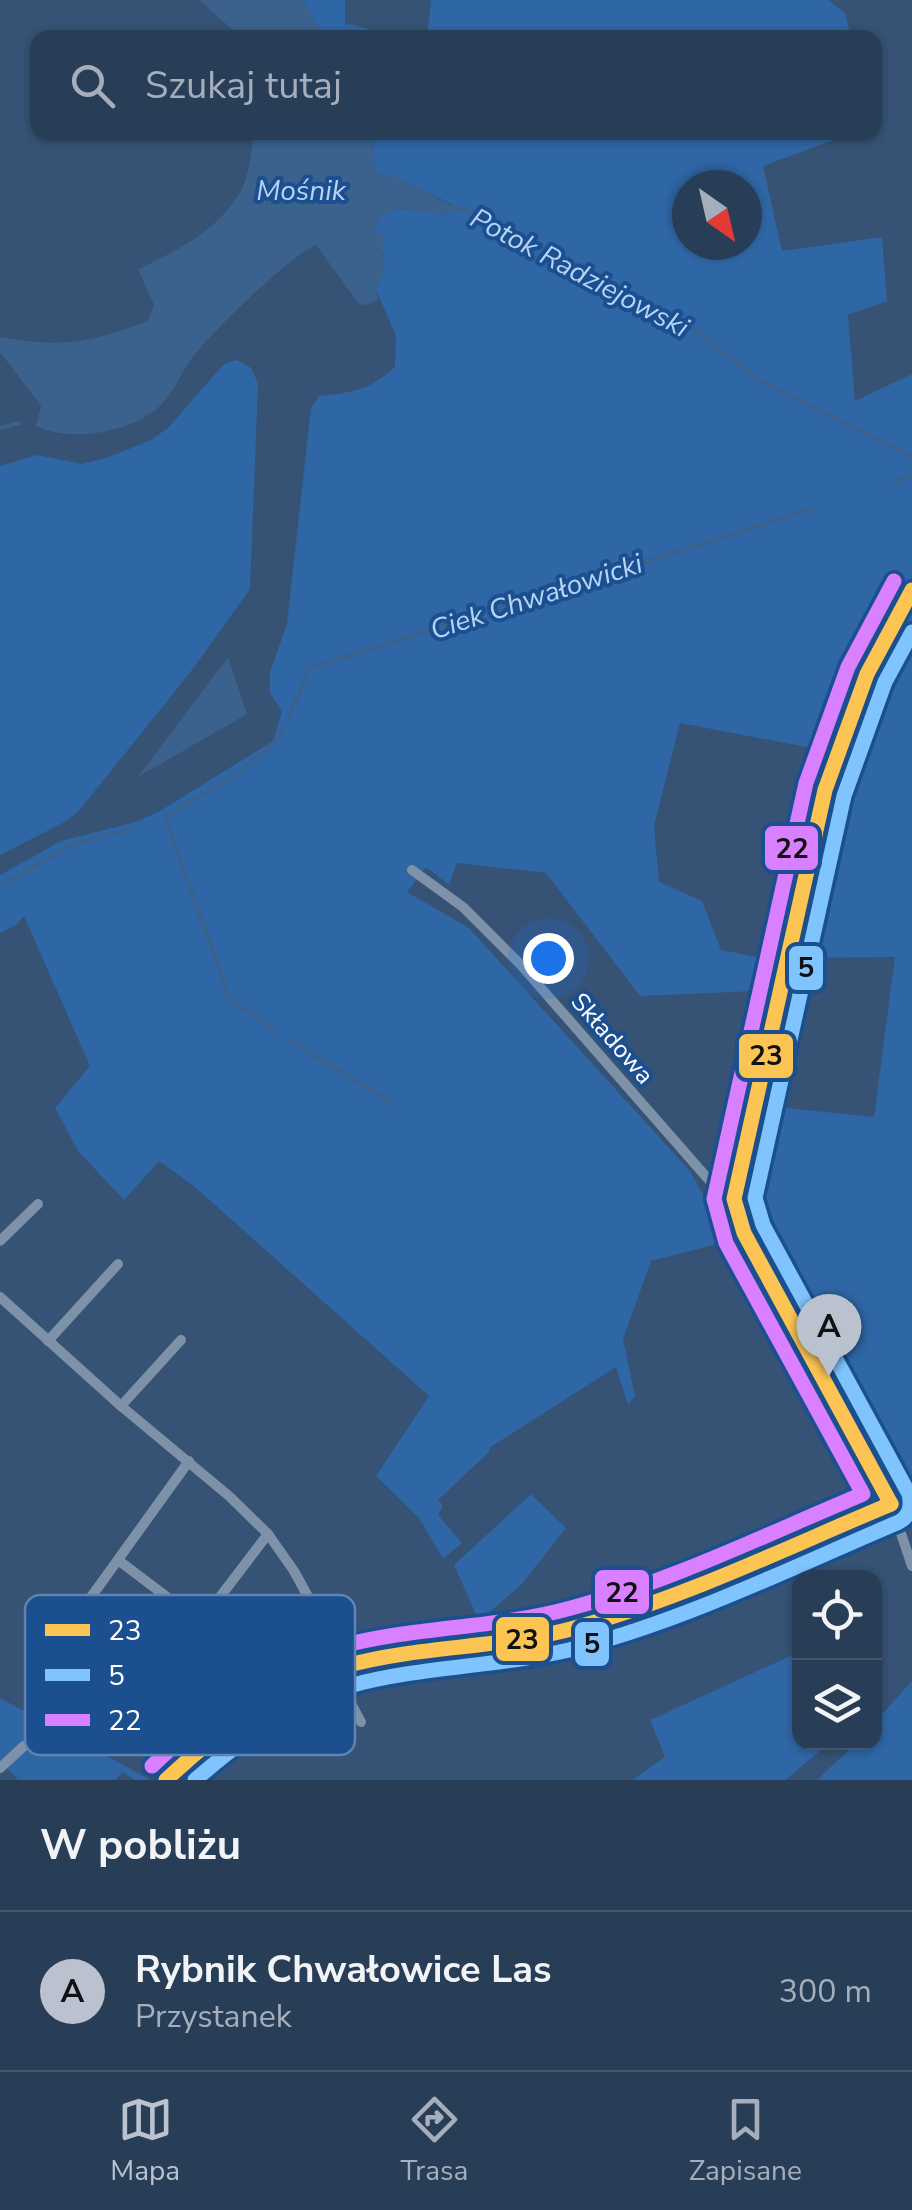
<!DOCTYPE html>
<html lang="pl">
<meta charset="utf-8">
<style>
:root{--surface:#283e57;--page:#30455d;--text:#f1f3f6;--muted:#a5aeba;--line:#44576d;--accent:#b9c2ce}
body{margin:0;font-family:"Nunito Sans",sans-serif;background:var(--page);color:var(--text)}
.controls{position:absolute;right:30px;bottom:30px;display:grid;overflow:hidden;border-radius:20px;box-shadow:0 2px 8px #0004}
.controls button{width:90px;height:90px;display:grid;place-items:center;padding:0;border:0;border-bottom:2px solid var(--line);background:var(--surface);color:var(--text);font:50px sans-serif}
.compass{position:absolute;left:672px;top:170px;width:90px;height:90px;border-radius:50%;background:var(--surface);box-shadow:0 2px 8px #0004;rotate:146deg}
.you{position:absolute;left:548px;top:958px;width:35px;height:35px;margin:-25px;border:8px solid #fff;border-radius:50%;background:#1a73e8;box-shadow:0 0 0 15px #1a73e833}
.badge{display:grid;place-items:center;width:65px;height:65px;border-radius:50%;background:var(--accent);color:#111;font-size:32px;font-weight:700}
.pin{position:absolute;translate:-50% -82px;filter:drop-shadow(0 2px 5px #0008)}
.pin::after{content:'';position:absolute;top:52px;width:35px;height:30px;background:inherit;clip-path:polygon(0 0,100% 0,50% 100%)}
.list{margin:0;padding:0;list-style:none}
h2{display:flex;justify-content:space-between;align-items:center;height:130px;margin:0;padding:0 40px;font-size:42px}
h2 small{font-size:32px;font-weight:400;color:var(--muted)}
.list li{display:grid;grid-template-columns:65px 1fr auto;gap:30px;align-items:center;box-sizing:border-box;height:160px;padding:0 40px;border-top:2px solid var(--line)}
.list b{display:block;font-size:38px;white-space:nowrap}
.list p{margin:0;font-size:32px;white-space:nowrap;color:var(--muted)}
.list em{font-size:32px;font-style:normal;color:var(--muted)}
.icon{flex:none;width:55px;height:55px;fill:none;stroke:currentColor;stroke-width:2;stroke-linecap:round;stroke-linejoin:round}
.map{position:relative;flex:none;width:912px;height:1780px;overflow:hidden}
.search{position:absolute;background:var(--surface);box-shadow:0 2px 8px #0004;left:30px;right:30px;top:30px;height:110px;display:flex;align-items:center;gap:25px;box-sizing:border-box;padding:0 35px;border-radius:20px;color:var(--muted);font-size:38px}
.sheet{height:290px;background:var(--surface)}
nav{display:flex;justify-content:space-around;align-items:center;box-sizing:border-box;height:140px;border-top:2px solid var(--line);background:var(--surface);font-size:28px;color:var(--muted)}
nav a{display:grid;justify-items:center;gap:5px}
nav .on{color:var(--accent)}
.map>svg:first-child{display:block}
</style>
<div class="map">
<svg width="912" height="1780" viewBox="0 0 912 1780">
<rect width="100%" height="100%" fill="#365274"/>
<g fill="#2f66a5" fill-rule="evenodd">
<polygon points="303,0 345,0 345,23 400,37 324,37"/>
<polygon points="431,0 828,0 845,13 851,37 427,37"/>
<path d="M 373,133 L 853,133 L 763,166 L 782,251 L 882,237 L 887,301 L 848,315 L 855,401 L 912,374 L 912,576 L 828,751 L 680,723 L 654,826 L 659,882 L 702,901 L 721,950 L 763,958 L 756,991 L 640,996 L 546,873 L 457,863 L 449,885 L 426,867 L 407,892 L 469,928 L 690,1171 L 729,1241 L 651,1261 L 623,1339 L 635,1396 L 628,1405 L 616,1367 L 489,1448 L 489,1452 L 438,1500 L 443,1506 L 438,1515 L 462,1543 L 443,1559 L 419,1518 L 376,1476 L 429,1396 L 195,1187 L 159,1161 L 124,1200 L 78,1151 L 55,1108 L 90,1066 L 24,916 L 16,925 L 0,933 L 0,875 L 61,841 L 136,822 L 160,811 L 273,741 L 282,712 L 270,693 L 270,672 L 287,624 L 311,408 L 319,396 C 354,392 368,391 395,367 L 396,336 L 376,290 C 385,267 388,255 374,233 L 383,213 L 397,208 L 449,215 L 455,206 L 403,180 L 375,172 ZM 687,185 L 747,185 L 747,245 L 687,245 Z"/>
<polygon points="237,360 251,368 258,383 250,589 192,670 78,812 63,823 0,855 0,466 37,455 82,464 109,457 151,440 168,428 224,364"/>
<path d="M 912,609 L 912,1485 L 895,1485 L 775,1275 L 741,1206 L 756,1102 L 777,1107 L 874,1117 L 895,957 L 798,958 L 838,784 L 839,798 C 848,732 884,669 912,609 Z"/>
<polygon points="531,1494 566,1528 521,1585 479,1621 454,1565"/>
<polygon points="799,1652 800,1742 830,1743 785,1780 632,1780 665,1757 650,1720"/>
<polygon points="912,1681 912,1780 817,1780 856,1743 874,1742 875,1722"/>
<polygon points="0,1698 151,1780 134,1780 123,1772 115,1780 18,1780 0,1761"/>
</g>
<g fill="#3b618d">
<polygon points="199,0 303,0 324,37 237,37 234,31"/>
<path d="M 254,133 L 373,133 L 375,171 L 403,180 L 455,207 L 449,215 L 398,208 L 388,214 L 383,213 L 375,232 L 385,237 L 382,254 L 386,265 L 376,290 L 378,299 L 367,305 L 359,304 L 316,245 C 286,259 218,327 195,354 C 182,370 175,391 160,406 C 130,433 71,443 36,426 L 41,406 L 0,352 L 0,337 C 63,348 89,343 148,321 L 154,305 L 138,269 C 177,251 215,232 239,194 C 249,179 251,151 254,133 Z"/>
<polygon points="228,657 247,714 138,777"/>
</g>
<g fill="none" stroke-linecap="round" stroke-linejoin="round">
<g stroke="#3b618d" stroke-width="4">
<polyline points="452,206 480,216 683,322 762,382 912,457"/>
<polyline points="0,428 19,423"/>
<polyline points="895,482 912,475"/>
<polyline points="289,716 310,668 812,509"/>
<polyline points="0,886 73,844 129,830"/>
<path d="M 276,1031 L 230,999 L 165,817 C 195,798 269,759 283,729"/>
<polyline points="291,1041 392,1103"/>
</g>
<g stroke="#7d92a8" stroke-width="10">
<polyline points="412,870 463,907 520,964 716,1188 734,1199"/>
<polyline points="0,1241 38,1204"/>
<polyline points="0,1297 121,1406 229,1496 268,1534 294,1571 346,1666"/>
<polyline points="48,1341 118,1264"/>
<polyline points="121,1406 181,1340"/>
<polyline points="891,1504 912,1566"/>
<polyline points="118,1560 200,1622"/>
<polyline points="81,1611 189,1461"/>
<polyline points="184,1644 268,1534"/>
<polyline points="333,1670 361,1722"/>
<polyline points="188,1762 193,1768 280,1710"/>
<polyline points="0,1768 24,1746"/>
</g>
<g stroke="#798da4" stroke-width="15">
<polyline points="891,1504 744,1233 734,1199 825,790 867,674 912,590"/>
<polyline points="166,1780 252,1714 319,1675 363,1663 515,1642 580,1626 646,1603 912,1494"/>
</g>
<g stroke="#1b4f8f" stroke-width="22">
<g id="bus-1">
<polyline points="891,1504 744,1233 734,1199 825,790 867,674 912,590"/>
<path d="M 166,1780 C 216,1733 278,1684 345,1666 C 421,1645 502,1649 578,1627 C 686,1597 788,1547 891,1504"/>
</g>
</g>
<g stroke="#1b4f8f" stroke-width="22">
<path id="bus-2" d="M 195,1780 C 239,1742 292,1701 349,1686 C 425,1665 505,1667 581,1647 C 690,1618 795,1566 899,1522 C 910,1516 912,1506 909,1494 L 763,1225 L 755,1198 L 844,796 L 885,682 L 912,632"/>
</g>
<g stroke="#1b4f8f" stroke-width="22">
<path id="bus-3" d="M 152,1766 C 204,1716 268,1667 338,1647 C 414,1626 495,1629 571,1608 C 672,1581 767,1534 863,1494 L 726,1243 L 714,1199 L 806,783 L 848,667 L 894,581"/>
</g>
<use href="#bus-1" stroke="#fcc553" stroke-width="15"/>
<use href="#bus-2" stroke="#80c4ff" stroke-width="15"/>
<use href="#bus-3" stroke="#d880ff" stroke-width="15"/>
</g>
<g text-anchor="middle" stroke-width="8" stroke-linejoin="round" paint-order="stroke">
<g font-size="25" fill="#fff" stroke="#1b4f8f">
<text transform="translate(613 1038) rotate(49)" y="9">Składowa</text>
</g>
<g font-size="28" font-style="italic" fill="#b5d3f5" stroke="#1b4f8f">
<text x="301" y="200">Mośnik</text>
<text transform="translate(580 272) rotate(28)" y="10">Potok Radziejowski</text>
<text transform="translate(536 596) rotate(-18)" y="10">Ciek Chwałowicki</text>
</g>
</g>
<rect x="25" y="1595" width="330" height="160" rx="15" fill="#1b4f8f" stroke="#5f84b1" stroke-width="2.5"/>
<rect x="45" y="1624" width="45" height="12" fill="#fcc553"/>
<rect x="45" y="1669" width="45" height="12" fill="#80c4ff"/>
<rect x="45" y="1714" width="45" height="12" fill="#d880ff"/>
<g font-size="28" fill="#fff">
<text x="108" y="1640">23</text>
<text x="108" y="1685">5</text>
<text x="108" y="1730">22</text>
</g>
<g stroke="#1b4f8f" stroke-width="4">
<rect x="763" y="824" width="57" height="48" rx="10" fill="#d880ff"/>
<rect x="787" y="944" width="38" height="48" rx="10" fill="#80c4ff"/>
<rect x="737" y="1032" width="58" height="48" rx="10" fill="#fcc553"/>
<rect x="593" y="1568" width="58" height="48" rx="10" fill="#d880ff"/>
<rect x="494" y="1615" width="57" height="48" rx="10" fill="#fcc553"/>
<rect x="573" y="1620" width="38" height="48" rx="10" fill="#80c4ff"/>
</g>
<g font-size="28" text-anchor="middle" font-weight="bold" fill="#111">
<text x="792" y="858">22</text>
<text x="806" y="977">5</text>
<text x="766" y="1065">23</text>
<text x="622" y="1602">22</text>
<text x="522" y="1649">23</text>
<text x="592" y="1653">5</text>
</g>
</svg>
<div class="controls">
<button><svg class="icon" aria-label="locate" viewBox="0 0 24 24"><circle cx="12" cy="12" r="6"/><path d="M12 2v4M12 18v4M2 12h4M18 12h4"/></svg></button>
<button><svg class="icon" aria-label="layers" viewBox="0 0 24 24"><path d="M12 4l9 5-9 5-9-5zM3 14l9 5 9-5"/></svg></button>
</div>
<svg class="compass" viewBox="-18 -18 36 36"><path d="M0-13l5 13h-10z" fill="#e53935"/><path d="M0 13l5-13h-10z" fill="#a5aeba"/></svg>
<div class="you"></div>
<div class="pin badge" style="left:829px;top:1376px">A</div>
<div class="search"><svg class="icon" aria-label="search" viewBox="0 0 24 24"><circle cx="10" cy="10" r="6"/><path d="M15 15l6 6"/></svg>Szukaj tutaj</div>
</div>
<section class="sheet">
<h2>W pobliżu<small></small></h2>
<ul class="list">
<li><span class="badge">A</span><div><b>Rybnik Chwałowice Las</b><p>Przystanek</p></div><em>300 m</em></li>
</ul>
</section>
<nav>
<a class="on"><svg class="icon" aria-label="map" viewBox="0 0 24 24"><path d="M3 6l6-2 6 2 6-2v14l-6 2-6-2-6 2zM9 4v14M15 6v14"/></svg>Mapa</a>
<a><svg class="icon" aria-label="directions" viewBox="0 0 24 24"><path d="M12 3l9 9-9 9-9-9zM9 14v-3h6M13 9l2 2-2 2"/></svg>Trasa</a>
<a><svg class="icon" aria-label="saved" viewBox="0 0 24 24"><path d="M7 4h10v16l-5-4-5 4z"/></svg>Zapisane</a>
</nav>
